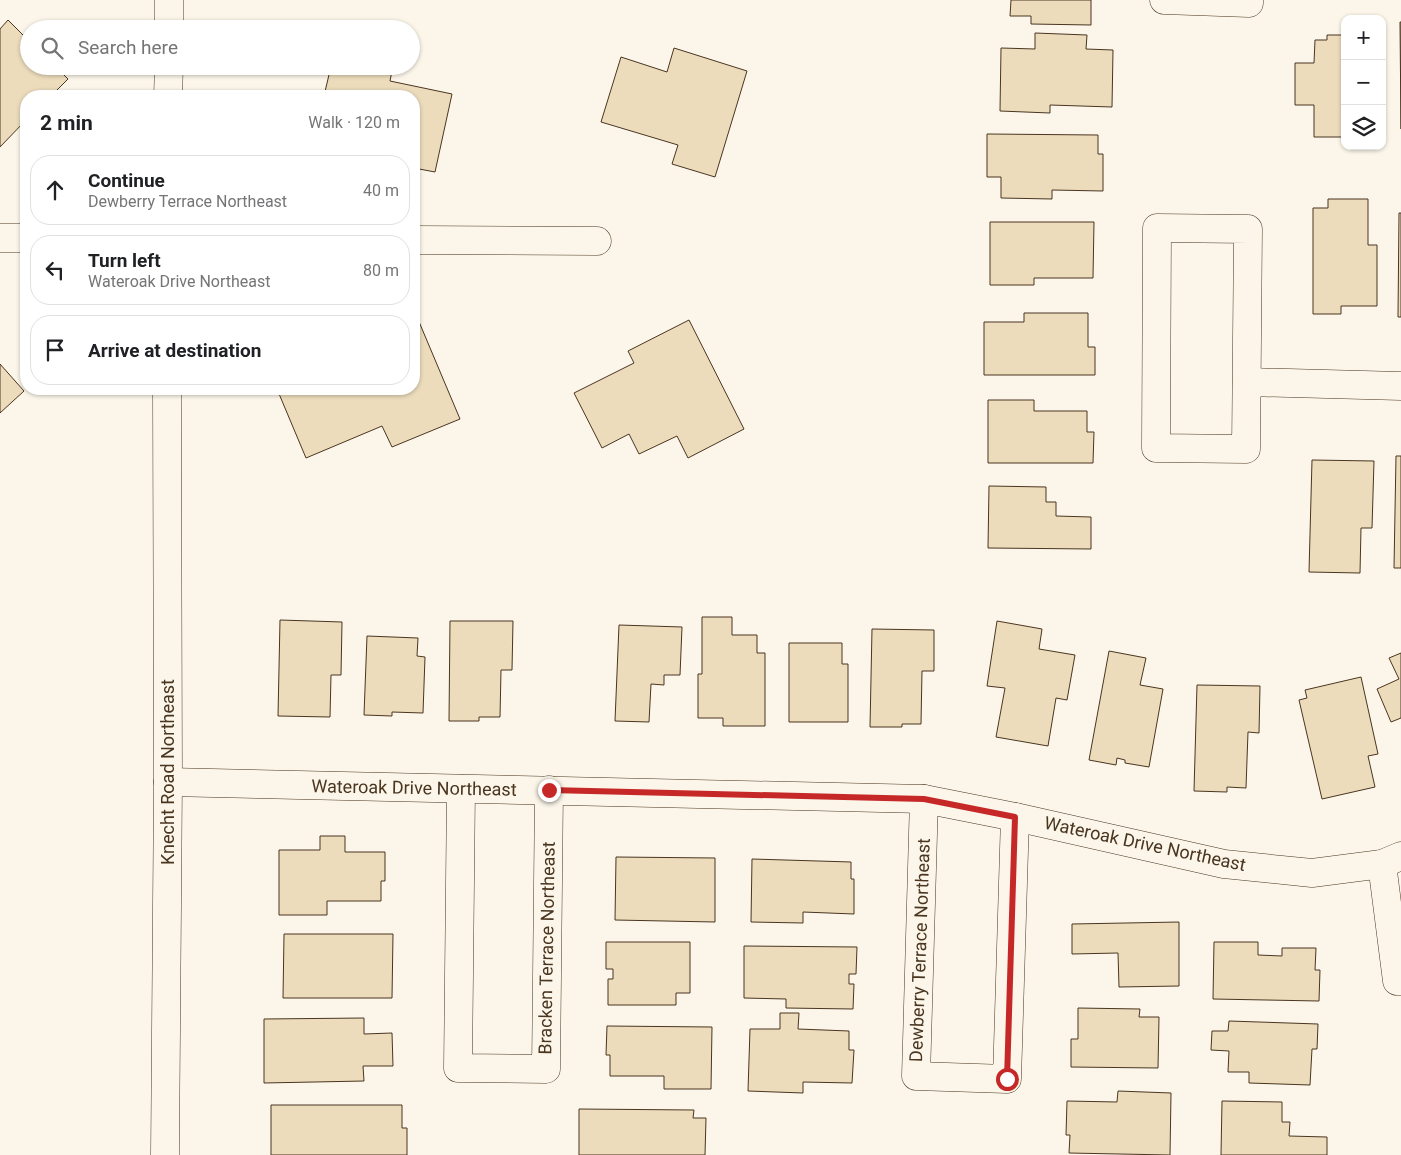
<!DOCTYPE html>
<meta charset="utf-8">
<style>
:root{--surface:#fff;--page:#f2f2f2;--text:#202124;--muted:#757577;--line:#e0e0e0}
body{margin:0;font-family:Roboto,sans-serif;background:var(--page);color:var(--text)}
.controls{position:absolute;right:15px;top:15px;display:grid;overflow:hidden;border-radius:10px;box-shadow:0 1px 4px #0004}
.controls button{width:45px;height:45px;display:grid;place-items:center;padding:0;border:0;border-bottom:1px solid var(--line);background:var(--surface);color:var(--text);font:25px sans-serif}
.stop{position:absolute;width:15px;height:15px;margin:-11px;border:4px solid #c62828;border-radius:50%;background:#fff}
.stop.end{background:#c62828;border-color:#fff;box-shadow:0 1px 5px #0008}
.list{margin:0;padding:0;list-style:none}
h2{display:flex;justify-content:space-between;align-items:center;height:65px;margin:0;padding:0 20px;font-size:21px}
h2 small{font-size:16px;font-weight:400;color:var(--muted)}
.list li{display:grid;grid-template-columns:32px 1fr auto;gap:15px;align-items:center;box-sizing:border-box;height:70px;margin:0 10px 10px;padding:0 10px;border:1px solid var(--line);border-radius:20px}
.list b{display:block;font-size:19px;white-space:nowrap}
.list p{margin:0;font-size:16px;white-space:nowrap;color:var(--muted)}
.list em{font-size:16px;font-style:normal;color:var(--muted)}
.icon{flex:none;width:28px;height:28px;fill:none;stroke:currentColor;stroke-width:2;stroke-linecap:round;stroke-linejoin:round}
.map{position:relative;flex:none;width:1401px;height:1155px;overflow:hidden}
.search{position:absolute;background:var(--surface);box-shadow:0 1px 4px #0004;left:20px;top:20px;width:400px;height:55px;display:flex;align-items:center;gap:12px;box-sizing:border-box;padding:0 18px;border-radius:28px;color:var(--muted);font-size:19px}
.panel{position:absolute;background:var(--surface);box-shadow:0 1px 4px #0004;left:20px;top:90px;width:400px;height:305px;border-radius:20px}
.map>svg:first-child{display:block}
</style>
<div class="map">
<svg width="1401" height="1155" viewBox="0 0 1401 1155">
<rect width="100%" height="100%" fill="#fbf6e9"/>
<g fill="#ecdcbc" stroke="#4a3520">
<polygon points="1011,0 1091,0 1091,25 1031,24 1031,16 1010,16"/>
<polygon points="8,20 29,41 29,66 55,66 68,79 51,96 26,96 26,120 0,147 0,29"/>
<polygon points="1400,22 1401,22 1401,129"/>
<polygon points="1035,33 1087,35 1086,49 1113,50 1112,107 1050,105 1050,113 1000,111 1001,48 1035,49"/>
<polygon points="1327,35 1345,35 1345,137 1314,137 1314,105 1295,105 1295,63 1314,63 1315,40 1327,40"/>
<polygon points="674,48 747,71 715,177 672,164 678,145 601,122 621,57 667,72"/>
<polygon points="331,66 393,66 390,81 452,94 435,172 414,168 414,96 324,96"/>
<polygon points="987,134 1098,135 1098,154 1103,154 1103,191 1052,190 1052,199 1001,198 1001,177 987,177"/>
<polygon points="1328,199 1368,199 1368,245 1377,245 1377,306 1341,306 1341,314 1313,314 1313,208 1328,208"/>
<polygon points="1399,213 1401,213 1401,317 1398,317"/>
<polygon points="990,222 1094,222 1093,278 1034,278 1034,285 990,285"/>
<polygon points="1024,313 1088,313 1088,347 1095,347 1095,375 984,375 984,322 1024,322"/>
<polygon points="417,317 460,419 392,447 382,426 306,458 277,389 414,389 414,318"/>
<polygon points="689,320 744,429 688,458 677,436 639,454 629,434 602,448 574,393 634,363 628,351"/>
<polygon points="0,364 24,391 0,413"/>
<polygon points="988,400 1034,400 1034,411 1087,411 1087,432 1094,432 1093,463 988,463"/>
<polygon points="1396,456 1401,456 1401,568 1394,568"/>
<polygon points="1312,460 1374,461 1372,528 1361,528 1360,573 1309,572"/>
<polygon points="989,486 1046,487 1046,502 1056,502 1056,516 1091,517 1091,549 988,548"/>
<polygon points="702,617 732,617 732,635 757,635 757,653 765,653 765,726 723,726 723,718 698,718 698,674 702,674"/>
<polygon points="280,620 342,622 341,675 331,675 330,717 278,716"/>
<polygon points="450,621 513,621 512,670 501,670 500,717 479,717 479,721 449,721"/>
<polygon points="997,621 1042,629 1039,649 1075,655 1067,700 1056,698 1048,746 996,737 1005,688 987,686"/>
<polygon points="619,625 682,627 680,675 664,675 664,685 651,684 649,722 615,721"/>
<polygon points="872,629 934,630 934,671 922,671 921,724 902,724 902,727 870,727"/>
<polygon points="367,636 418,638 417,656 425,657 423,713 392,712 392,716 364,715"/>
<polygon points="789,643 842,643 842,664 848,664 848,722 789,722"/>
<polygon points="1109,651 1146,658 1140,685 1163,689 1149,767 1125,763 1125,760 1117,758 1116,765 1089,760"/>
<polygon points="1401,653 1401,718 1391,722 1377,689 1399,679 1389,658"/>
<polygon points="1361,677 1378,754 1368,756 1375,787 1322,799 1299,700 1307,698 1305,690"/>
<polygon points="1197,685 1260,686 1259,733 1248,732 1246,788 1227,787 1227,792 1194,791"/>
<polygon points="320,836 345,836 345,852 385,852 385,881 381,881 381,901 327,901 327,915 279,915 279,850 320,850"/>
<polygon points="616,857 715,858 715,922 615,920"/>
<polygon points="752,859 851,862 851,879 854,879 854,914 803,912 803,923 751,922"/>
<polygon points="1179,922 1179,986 1119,987 1118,953 1072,954 1072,924"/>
<polygon points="284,934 393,934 392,998 283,998"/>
<polygon points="606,942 690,942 690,993 676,993 676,1005 608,1005 608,979 613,979 613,969 606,969"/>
<polygon points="1214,942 1258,942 1258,955 1282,956 1282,948 1316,948 1315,970 1320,970 1319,1001 1213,999"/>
<polygon points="744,946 857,947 856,974 849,974 849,984 854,984 853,1009 786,1008 786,999 744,998"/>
<polygon points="1078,1008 1140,1009 1139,1017 1159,1017 1158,1068 1071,1067 1071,1039 1078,1039"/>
<polygon points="780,1013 799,1013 798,1029 849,1031 849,1050 854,1050 852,1083 803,1082 803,1093 748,1091 750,1029 780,1029"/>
<polygon points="364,1018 364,1034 392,1033 393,1066 363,1066 364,1081 264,1083 264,1019"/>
<polygon points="1229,1021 1318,1024 1317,1049 1312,1049 1310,1085 1249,1083 1249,1072 1228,1072 1229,1051 1211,1050 1212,1031 1228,1031"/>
<polygon points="607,1026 712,1027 711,1089 664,1089 664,1076 610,1076 610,1055 606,1055"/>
<polygon points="1118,1091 1171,1093 1170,1155 1069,1153 1070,1135 1066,1135 1067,1101 1117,1102"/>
<polygon points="1222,1101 1282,1102 1282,1122 1290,1122 1289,1136 1327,1137 1327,1155 1221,1155"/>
<polygon points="271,1105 402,1105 402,1128 407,1128 407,1155 271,1155"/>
<polygon points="579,1109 694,1110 693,1118 706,1118 705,1155 579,1155"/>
</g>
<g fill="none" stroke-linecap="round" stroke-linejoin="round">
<g stroke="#4a3520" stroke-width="29">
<g id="minor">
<polyline points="1164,0 1249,3 1249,0"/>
<polyline points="169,29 169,0"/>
<polyline points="168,96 169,66"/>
<polygon points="1157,228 1248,229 1246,449 1156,448"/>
<polyline points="0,238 26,238"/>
<polyline points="414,240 597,241"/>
<polyline points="1247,382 1401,386"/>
<polyline points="168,782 924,799 1015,817 1224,864 1312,873 1382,864 1401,856"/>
<polyline points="461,789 458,1068 546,1069 549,790"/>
<polyline points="924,799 916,1076 1007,1079 1015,817"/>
<polyline points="1382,864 1397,981 1401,981"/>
<polyline points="165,1155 168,782 167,389"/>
</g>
</g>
<use href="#minor" stroke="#fbf6e9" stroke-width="28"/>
</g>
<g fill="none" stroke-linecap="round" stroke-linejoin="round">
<polyline stroke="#c62828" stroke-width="6" points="549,790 924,799 1015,817 1007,1079"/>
</g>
<g text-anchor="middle" stroke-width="4" stroke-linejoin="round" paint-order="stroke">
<g font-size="18" fill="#4a3520" stroke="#fbf6e9">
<text transform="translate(168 772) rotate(-90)" y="6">Knecht Road Northeast</text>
<text transform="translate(414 788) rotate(1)" y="6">Wateroak Drive Northeast</text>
<text transform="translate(1145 844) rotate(12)" y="6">Wateroak Drive Northeast</text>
<text transform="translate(547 948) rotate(-89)" y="6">Bracken Terrace Northeast</text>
<text transform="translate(920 950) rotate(-88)" y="6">Dewberry Terrace Northeast</text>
</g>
</g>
</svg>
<div class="controls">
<button>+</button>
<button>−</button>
<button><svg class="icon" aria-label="layers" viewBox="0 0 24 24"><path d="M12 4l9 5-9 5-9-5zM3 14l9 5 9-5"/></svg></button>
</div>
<div class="stop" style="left:1007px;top:1079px"></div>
<div class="stop end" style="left:549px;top:790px"></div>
<div class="search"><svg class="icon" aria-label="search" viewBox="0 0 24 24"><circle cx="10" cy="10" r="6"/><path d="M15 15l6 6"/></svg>Search here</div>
<section class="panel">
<h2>2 min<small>Walk · 120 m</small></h2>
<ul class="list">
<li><svg class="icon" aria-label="ahead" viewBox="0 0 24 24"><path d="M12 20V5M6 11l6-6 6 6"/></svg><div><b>Continue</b><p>Dewberry Terrace Northeast</p></div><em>40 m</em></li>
<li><svg class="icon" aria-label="left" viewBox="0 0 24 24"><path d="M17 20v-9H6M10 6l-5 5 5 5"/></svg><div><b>Turn left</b><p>Wateroak Drive Northeast</p></div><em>80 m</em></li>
<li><svg class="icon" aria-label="arrive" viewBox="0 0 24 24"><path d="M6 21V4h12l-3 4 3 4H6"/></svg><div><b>Arrive at destination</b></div></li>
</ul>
</section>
</div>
